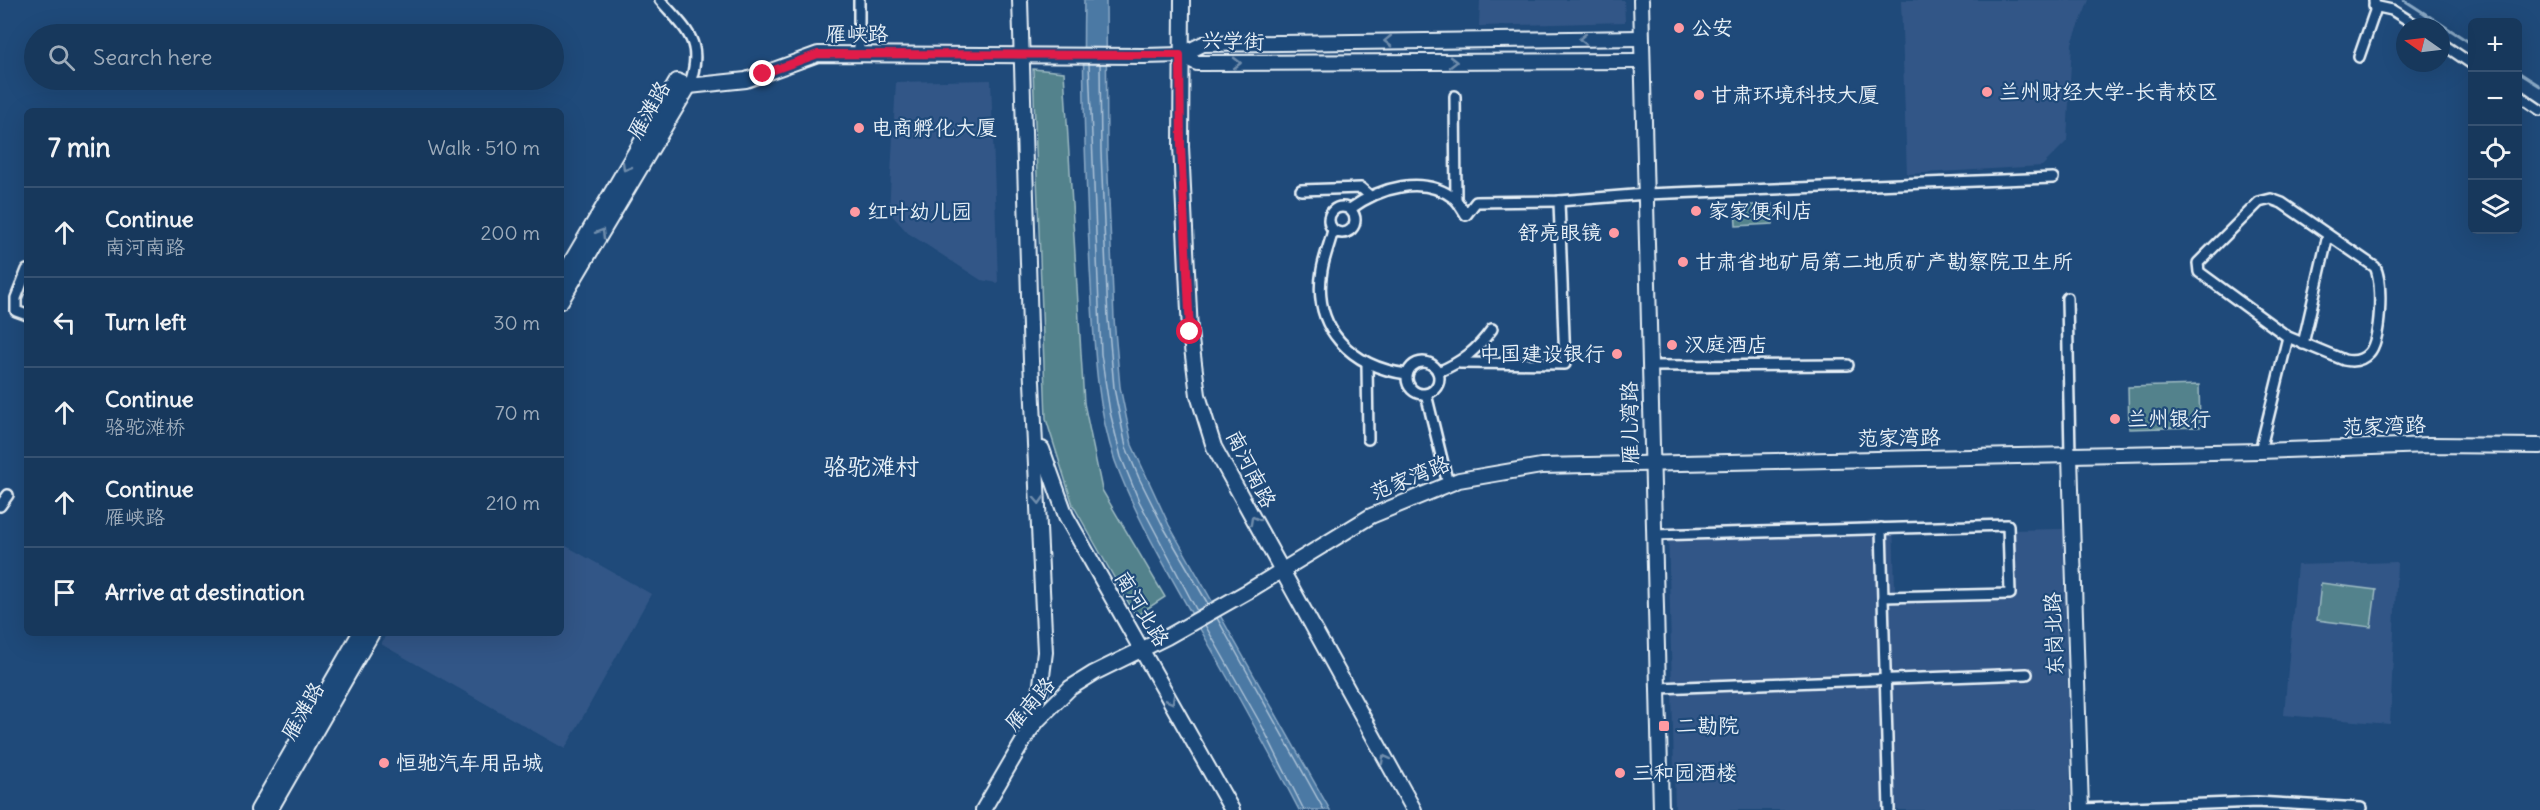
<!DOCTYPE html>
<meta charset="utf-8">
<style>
:root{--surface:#17385c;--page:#203f62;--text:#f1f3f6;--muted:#9eacbb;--line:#365272}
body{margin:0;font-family:Delius,"LXGW WenKai TC",sans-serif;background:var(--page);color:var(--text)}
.controls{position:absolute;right:18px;top:18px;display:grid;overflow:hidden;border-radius:9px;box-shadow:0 6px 24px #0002}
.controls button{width:54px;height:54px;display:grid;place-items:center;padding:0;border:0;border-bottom:2px solid var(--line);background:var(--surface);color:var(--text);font:30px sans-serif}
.compass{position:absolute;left:2396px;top:18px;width:54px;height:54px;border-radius:50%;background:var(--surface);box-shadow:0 6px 24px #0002;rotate:284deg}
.stop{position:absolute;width:18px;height:18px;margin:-14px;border:4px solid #e11d48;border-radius:50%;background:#fff}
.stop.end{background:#e11d48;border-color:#fff;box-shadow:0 2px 6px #0008}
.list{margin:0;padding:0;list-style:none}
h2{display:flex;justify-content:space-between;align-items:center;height:78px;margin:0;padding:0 24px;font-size:26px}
h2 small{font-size:20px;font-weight:400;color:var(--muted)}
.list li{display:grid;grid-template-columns:39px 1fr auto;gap:18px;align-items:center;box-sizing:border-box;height:90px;padding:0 24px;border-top:2px solid var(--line)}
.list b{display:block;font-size:22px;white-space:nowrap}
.list p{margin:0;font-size:20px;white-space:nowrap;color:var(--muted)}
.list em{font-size:20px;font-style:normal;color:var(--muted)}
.icon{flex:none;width:33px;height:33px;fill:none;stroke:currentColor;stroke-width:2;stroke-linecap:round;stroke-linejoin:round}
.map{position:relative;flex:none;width:2540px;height:810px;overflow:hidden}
.search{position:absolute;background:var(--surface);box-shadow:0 6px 24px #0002;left:24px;top:24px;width:540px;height:66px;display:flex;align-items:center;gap:15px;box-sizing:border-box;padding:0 21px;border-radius:33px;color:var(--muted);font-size:22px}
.panel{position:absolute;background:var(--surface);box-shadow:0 6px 24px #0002;left:24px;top:108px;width:540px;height:528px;border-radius:9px}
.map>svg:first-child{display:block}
</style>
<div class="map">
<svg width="2540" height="810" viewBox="0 0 2540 810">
<rect width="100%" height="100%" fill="#1f4a7a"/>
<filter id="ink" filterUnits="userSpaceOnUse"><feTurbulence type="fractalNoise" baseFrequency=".0167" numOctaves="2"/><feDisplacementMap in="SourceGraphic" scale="12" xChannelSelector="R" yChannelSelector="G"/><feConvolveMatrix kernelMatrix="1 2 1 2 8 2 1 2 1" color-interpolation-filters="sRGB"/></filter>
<g filter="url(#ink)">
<g fill="#335787">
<polygon points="1480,0 1624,0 1625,22 1479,26"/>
<polygon points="1901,0 2089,0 2072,43 2067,141 2042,166 1907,174"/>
<polygon points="991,80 998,283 981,280 908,233 889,212 896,82"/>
<polygon points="1893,521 1895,591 2006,588 2005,530 2063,529 2071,810 1675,810 1668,527"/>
<polygon points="561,543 651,594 565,749 381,644 387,633 561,633"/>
<polygon points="2397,562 2390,724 2284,715 2297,565"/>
</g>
<g fill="#52828c" stroke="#9dbac2" stroke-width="1.5">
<polygon points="1033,69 1064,72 1084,403 1102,490 1165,597 1136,616 1073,505 1046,419"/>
<polygon points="1772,204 1773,224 1736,226 1735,206"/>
<polygon points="2199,385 2200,427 2129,429 2128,387"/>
<polygon points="2321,583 2376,590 2371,627 2317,620"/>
</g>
<path fill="#4c79a4" stroke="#8aa9c6" stroke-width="1.5" d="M 1084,0 L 1106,0 L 1107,152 L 1114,319 L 1120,387 L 1132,445 L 1169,525 L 1330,810 L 1299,810 C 1267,748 1233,687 1199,627 C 1169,573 1136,518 1115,461 C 1094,400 1094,331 1090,268 C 1086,178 1082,89 1084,0 Z"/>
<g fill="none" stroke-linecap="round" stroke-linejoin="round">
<g stroke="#aac1d6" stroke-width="1.5">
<polyline points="1089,64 1101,354 1110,412 1121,457 1139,501 1197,611"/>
<polyline points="1100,64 1101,152 1108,319 1114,388 1126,447 1139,478 1164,528 1208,604"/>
<polyline points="1217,618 1324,810"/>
<polyline points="1205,625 1263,728 1304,810"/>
</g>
<g stroke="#8aa9c6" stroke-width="3">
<polyline points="2404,0 2472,44"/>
<polyline points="2518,72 2540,86"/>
</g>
<g stroke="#e8f1f8" stroke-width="14">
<g id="street">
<path d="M 660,0 C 687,31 705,42 689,86"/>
<polyline points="859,0 859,54"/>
<polyline points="2374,6 2392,10 2419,27"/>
<polyline points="2441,43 2472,64"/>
<polyline points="2359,57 2375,11 2374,0"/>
<polyline points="2518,95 2540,110"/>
<polyline points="1455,96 1456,200"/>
<polyline points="1301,190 1361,188 1370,196"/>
<path d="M 2271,199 L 2282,203 L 2375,267 C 2383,282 2381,341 2369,353 C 2362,361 2353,362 2344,360 L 2288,337 L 2199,272 L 2198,263 L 2259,202 Z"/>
<circle cx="1342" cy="220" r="13"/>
<path d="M 1350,209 C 1379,188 1423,174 1455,199 C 1459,203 1463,210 1466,215 L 1476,202 L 1559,201 L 1646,194 L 2053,178"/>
<path d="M 1333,230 C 1330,243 1324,257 1322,270 C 1312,328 1351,367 1407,374"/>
<polyline points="27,270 16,298 16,311 27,315"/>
<polyline points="2067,298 2070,456"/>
<polyline points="2303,344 2328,235"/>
<circle cx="1423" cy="378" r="16"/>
<polyline points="1460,363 1565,364 1559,201"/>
<polyline points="1367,364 1368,439"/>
<polyline points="1649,366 1848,365"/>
<path d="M 1438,372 C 1462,362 1477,350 1492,329"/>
<polyline points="1426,394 1448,484"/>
<polyline points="2260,451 2288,337"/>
<polyline points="0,506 8,495"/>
<polyline points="1881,528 1889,810"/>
<polyline points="1653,535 2008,525 2010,594 1883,597"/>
<polyline points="1658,688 2027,674"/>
<polyline points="2081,809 2257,802 2361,808"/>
</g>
</g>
<g stroke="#e8f1f8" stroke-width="18">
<g id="secondary">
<polyline points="1020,0 1031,361 1045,652 1040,692 1029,726"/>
<polyline points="1182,0 1181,146 1190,332 1198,395 1214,447 1414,810"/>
<polyline points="1641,0 1661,810"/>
<polyline points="1181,55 1197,63 1642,61"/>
<polyline points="561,279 677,81 689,86 746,80 818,54 1144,56 1181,55 1203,44 1641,38"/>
<polyline points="561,301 689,86"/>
<polyline points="1042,449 1066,516 1232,810"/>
<polyline points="2070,456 2081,810"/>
<polyline points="258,810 360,633"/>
<polyline points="270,810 372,633"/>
<polyline points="983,810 1028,733 1038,720 1070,688 1094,673 1167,637 1250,590 1371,516 1459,480 1541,466 2260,451 2429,445 2540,446"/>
</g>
</g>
<use href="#street" stroke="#1f4a7a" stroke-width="9"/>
<use href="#secondary" stroke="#1f4a7a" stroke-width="14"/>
</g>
<defs><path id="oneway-chevron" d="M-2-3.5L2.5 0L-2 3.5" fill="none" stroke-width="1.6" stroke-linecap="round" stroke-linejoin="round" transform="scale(1.5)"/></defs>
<g stroke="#6f8dac">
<use href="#oneway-chevron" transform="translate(1583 39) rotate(179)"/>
<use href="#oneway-chevron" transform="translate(1388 41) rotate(179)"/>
<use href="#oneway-chevron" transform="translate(1453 62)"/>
<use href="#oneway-chevron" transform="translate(1237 63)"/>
<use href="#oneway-chevron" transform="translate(626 167) rotate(120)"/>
<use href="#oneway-chevron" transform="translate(601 233) rotate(-59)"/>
<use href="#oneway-chevron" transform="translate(1039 500) rotate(87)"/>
<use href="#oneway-chevron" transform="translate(1254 520) rotate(-119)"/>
<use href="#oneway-chevron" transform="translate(1171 700) rotate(61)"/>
<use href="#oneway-chevron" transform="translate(1385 759) rotate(-119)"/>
</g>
</g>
<g fill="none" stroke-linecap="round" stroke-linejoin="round" filter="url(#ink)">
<polyline stroke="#e11d48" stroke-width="8" points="763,74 818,54 1180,55 1181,146 1190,332"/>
</g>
<g fill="#ff9aa2" stroke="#1f4a7a" stroke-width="2">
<circle cx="1679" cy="28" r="6"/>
<circle cx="1987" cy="92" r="6"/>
<circle cx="1699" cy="95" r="6"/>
<circle cx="859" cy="128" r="6"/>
<circle cx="1696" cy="211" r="6"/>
<circle cx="855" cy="212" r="6"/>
<circle cx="1614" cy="233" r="6"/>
<circle cx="1683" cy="262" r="6"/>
<circle cx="1672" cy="345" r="6"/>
<circle cx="1617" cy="354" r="6"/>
<circle cx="2115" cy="419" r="6"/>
<rect x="1658" y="720" width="12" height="12" rx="3"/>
<circle cx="384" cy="763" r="6"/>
<circle cx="1620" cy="773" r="6"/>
</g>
<g text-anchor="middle" stroke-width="4.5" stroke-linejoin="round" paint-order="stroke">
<g font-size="21" fill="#e8f1f8" stroke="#1f4a7a" text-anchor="start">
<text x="1691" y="35">公安</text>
<text x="1999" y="99">兰州财经大学-长青校区</text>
<text x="1711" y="102">甘肃环境科技大厦</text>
<text x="871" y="135">电商孵化大厦</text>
<text x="1708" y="218">家家便利店</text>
<text x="867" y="219">红叶幼儿园</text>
<text x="1602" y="240" text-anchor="end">舒亮眼镜</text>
<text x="1695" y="269">甘肃省地矿局第二地质矿产勘察院卫生所</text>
<text x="1684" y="352">汉庭酒店</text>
<text x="1605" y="361" text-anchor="end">中国建设银行</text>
<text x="2127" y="426">兰州银行</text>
<text x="1676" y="733">二勘院</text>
<text x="396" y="770">恒驰汽车用品城</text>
<text x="1632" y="780">三和园酒楼</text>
</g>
<g font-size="21" fill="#e8f1f8" stroke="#1f4a7a">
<text x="857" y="41">雁峡路</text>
<text transform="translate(1233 41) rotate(2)" y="7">兴学街</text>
<text transform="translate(649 110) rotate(-60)" y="7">雁滩路</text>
<text transform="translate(1630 423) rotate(-91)" y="7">雁儿湾路</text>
<text transform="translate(2384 426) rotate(-2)" y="7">范家湾路</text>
<text transform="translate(1899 438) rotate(-1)" y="7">范家湾路</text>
<text transform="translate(1251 469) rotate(63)" y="7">南河南路</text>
<text transform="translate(1410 478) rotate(-22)" y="7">范家湾路</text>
<text transform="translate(1142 609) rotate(59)" y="7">南河北路</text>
<text transform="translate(2054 634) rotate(-92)" y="7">东岗北路</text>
<text transform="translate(1030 704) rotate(-49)" y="7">雁南路</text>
<text transform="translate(303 711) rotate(-60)" y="7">雁滩路</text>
</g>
<g font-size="24" fill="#e8f1f8" stroke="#1f4a7a">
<text x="871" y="475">骆驼滩村</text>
</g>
</g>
</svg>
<div class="controls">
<button>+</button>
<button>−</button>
<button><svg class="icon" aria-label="locate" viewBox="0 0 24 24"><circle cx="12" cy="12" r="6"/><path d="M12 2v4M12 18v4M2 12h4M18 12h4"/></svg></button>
<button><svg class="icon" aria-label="layers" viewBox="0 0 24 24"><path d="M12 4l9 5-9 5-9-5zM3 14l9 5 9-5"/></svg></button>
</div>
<svg class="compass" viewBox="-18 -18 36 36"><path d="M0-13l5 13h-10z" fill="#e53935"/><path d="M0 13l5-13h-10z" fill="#9eacbb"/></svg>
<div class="stop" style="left:1190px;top:332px"></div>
<div class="stop end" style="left:763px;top:74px"></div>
<div class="search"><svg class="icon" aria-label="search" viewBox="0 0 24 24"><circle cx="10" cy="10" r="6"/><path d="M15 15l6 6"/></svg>Search here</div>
<section class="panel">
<h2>7 min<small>Walk · 510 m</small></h2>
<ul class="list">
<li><svg class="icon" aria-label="ahead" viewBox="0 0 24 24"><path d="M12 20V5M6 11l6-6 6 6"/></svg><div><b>Continue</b><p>南河南路</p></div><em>200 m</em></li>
<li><svg class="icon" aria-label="left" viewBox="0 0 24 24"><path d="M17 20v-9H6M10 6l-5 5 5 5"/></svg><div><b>Turn left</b></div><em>30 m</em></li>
<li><svg class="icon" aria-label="ahead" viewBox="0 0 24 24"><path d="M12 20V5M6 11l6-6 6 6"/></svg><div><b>Continue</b><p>骆驼滩桥</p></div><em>70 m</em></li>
<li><svg class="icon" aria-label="ahead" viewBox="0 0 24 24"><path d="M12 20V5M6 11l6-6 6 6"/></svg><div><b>Continue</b><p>雁峡路</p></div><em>210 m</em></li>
<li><svg class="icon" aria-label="arrive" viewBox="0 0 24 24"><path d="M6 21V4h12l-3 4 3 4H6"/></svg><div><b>Arrive at destination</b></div></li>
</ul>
</section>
</div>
